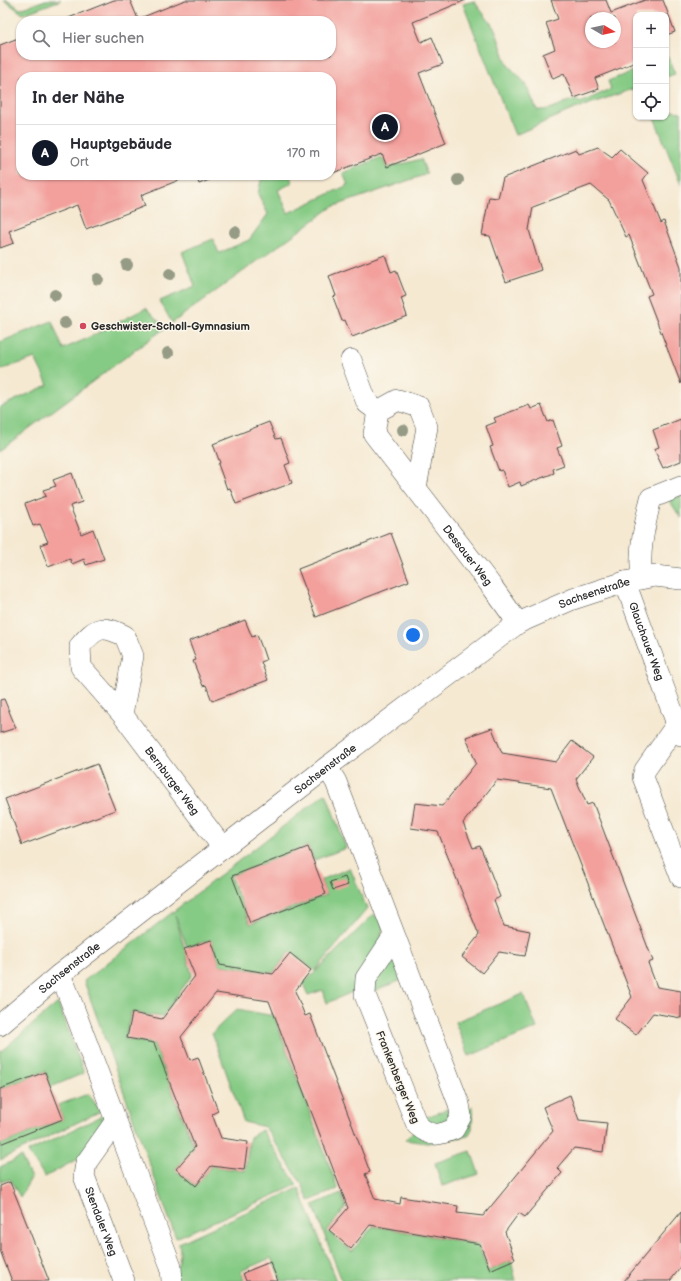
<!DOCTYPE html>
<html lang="de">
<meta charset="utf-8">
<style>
:root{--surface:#fff;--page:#f2f2f3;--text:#2b2b33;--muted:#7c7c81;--line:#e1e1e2;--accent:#111827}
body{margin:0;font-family:"Balsamiq Sans",sans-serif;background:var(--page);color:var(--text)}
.controls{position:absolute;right:12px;top:12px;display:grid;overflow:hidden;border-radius:8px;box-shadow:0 1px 3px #0004}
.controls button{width:36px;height:36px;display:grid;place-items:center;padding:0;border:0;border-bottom:1px solid var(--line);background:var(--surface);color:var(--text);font:20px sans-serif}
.compass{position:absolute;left:585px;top:12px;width:36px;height:36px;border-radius:50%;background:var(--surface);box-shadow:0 1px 3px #0004;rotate:99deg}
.you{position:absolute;left:413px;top:635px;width:14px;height:14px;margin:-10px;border:3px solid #fff;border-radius:50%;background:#1a73e8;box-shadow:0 0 0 6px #1a73e833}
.badge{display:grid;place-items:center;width:26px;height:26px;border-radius:50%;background:var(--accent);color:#fff;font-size:13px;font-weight:700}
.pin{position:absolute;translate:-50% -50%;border:2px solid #fff;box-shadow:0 1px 4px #0006}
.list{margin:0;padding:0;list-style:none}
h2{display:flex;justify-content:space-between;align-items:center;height:52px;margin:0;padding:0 16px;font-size:17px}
h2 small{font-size:13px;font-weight:400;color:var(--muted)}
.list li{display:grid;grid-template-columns:26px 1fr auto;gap:12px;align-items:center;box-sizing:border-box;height:56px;padding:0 16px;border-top:1px solid var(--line)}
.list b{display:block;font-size:15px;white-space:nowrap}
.list p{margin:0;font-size:13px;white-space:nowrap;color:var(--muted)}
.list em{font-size:13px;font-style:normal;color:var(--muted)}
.icon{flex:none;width:22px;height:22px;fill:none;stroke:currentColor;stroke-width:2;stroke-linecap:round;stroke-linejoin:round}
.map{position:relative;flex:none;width:681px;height:1281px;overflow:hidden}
.search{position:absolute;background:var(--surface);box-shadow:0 1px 3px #0004;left:16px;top:16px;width:320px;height:44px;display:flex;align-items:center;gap:10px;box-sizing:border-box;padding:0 14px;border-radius:16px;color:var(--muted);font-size:15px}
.panel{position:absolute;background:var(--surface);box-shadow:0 1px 3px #0004;left:16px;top:72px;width:320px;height:108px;border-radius:16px}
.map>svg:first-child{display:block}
</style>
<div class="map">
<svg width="681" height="1281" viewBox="0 0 681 1281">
<rect width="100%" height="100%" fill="#fbf7ec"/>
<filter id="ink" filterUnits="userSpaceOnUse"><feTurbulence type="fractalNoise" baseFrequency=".025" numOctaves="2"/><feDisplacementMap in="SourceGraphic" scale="8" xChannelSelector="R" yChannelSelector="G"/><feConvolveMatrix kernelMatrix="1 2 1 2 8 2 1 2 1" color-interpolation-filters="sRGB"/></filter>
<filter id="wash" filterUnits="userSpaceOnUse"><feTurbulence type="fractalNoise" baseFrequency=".012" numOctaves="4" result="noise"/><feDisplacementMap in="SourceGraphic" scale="16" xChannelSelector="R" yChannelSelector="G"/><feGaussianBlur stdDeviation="0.9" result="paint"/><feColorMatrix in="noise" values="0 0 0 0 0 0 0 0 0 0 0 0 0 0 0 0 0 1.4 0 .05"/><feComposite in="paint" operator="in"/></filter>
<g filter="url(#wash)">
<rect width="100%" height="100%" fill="#f5e9d2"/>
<g fill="#86cb85" stroke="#587b58">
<polygon points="4,0 8,0 20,9 46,0 61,0 23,14"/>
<path d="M 474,1 L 495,29 L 507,64 L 526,84 L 537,110 C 555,111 560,102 577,99 L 580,103 L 611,89 L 608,81 L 636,70 L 636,88 L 572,110 L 515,135 L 463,4 Z"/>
<polygon points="668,57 675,74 666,77 666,58"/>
<polygon points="666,110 681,112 681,185 654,117 666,117"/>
<polygon points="382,157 387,168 421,159 427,174 332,207 172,323 160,301 195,286 182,252 213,239 219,253 249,240 268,214 258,194 261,180 274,175 290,175 292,183 278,190 288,213 348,185 343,173"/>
<polygon points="146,308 165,328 0,450 0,407 48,385 35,358 0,370 0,342 52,321 63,349 86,339"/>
<polygon points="681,495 681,518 669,500"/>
<polygon points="326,793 346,848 314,860 308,846 230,876 250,924 326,895 321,880 350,868 367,909 315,971 290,951 273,973 220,965 211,940 187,947 175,915 192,975 162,1017 131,1012 125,1039 154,1044 194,1147 175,1170 196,1186 211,1166 245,1171 250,1137 262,1130 297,1185 176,1238 84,981"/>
<polygon points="374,914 384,924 380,943 359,989 327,1003 323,990 308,995 303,984"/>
<polygon points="392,960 398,961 404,979 373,992 373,984"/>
<polygon points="523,994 537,1028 469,1056 455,1022"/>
<polygon points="58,1003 84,1073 51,1087 45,1071 0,1089 0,1052"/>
<polygon points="237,1009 274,1016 338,1189 309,1201 302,1184 265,1127 244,1122 212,1033"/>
<polygon points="88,1094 101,1111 0,1160 0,1145 63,1119 58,1105"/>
<polygon points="473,1106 472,1129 468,1136 428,1143 405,1140 417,1128 426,1135"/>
<polygon points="452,1107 451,1119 443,1126 422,1119"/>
<polygon points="118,1108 95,1149 45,1177 28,1152"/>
<polygon points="471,1151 479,1174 442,1186 435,1163"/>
<polygon points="21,1157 31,1178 20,1197 10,1179 0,1182 0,1167"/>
<path d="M 299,1188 L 336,1281 L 282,1281 L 271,1258 L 241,1271 L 244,1281 L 165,1281 C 178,1268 182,1261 179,1243 Z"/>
<polygon points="341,1193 346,1207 327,1231 352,1251 373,1226 478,1244 488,1271 511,1261 516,1281 342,1281 313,1205"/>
</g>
<g id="blocks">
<g fill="#f3a09d" fill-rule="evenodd">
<polygon points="114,0 130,0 138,19 185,0 466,0 413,22 421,42 432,37 443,64 419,73 446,143 387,167 382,154 333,173 331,167 331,77 21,77 21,175 192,175 141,195 145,206 86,229 77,205 9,231 14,243 0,248 0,45 21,37 21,55 331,55 331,21 61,21"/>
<path d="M 551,0 L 606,0 L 611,13 L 645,0 L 663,0 L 675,32 L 666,35 L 666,15 L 636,15 L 636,33 L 634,34 L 636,39 L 636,62 L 595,78 L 599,89 L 574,98 L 564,74 L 553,79 L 543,54 L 555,49 L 546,23 L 558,19 ZM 591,18 L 615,18 L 615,42 L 591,42 Z"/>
<polygon points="598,147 612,157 620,149 648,173 643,180 661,223 664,221 681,267 681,384 647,296 652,294 629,235 626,237 609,200 591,185 533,207 529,230 541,270 506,282 490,236 482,235 489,197 498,198 503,178 576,149 579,154"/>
<polygon points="196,175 222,175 199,184"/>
<polygon points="385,255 391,272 396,270 406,296 401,298 407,316 352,337 345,320 342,321 333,297 336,296 329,276"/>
<polygon points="529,405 531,409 541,405 548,422 553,420 562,446 557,448 564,465 553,469 554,473 521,486 520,482 508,487 502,470 499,471 490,447 493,446 486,426 496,422 494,418"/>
<polygon points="681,419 681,461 663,468 654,449 659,447 653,430"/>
<polygon points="269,422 276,439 281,438 290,463 285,465 292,483 236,504 230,488 227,489 218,464 220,463 213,444"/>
<polygon points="72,473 82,502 70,506 81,534 93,529 104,559 86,565 84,559 72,564 70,559 48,567 40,545 48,542 40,524 33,526 25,504 46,496 43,490 56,486 53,480"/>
<polygon points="391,533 409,581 316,617 298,569"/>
<polygon points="245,620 252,637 257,635 262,648 266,660 261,662 268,680 212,701 206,685 203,686 193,661 196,660 189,641"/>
<polygon points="4,699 16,728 0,733 0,700"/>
<polygon points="492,728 502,753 556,762 572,741 593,757 576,779 587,805 593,803 653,961 648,963 657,987 681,991 681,1018 653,1013 636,1035 615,1019 632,997 551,788 497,780 463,823 473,848 480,846 490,871 500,897 494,900 504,926 530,931 525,956 499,952 482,973 462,957 479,935 469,910 438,832 411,828 415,803 442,806 476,763 466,737"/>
<polygon points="97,764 115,810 22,845 5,799"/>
<polygon points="308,847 326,894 250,923 232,876"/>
<polygon points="345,877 348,885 333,890 330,882"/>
<polygon points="211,940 220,965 273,974 290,953 311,970 295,991 305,1016 310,1014 370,1172 365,1174 375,1199 400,1204 401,1197 458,1206 457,1213 483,1216 553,1131 543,1107 570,1095 579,1120 607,1123 603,1152 574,1148 557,1168 562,1173 525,1217 519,1213 505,1232 515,1259 490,1270 480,1244 370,1225 351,1249 329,1230 348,1208 269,1001 216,993 181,1037 190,1060 198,1057 218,1111 212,1114 221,1138 248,1142 244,1170 211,1166 196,1186 176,1169 195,1147 154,1043 127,1038 132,1013 162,1019 195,976 184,949"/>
<polygon points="45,1072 63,1119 0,1144 0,1089"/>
<polygon points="10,1182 21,1209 49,1281 12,1281 0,1250 0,1186"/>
<polygon points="681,1212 681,1267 670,1281 624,1281"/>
<polygon points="270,1262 278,1281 246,1281 243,1273"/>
</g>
</g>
</g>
<g filter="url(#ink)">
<use href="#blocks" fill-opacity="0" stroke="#494844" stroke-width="1"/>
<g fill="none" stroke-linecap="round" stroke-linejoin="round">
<g stroke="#494844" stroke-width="22">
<g id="minor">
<polyline points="351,360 367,403 378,411"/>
<path id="s1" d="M 416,488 L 427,427 L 419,407 L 398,400 L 378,411 L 374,434 L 493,588 L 518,623"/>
<path d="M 642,578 C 638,551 645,524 651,498 L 681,486"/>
<path id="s2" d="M 625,582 L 681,735"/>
<path id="s3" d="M 122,714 L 133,656 L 125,636 C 102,625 97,626 80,646 L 81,667 L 122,714 L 223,848"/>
<polyline points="677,724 645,770 643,777 681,877"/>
<path d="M 327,767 L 336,782 L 459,1104 L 461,1116 L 454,1129 C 438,1136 431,1137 417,1125 L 365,995 L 366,978 L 394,936"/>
<polyline points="59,975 66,988 171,1267 172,1281"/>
<path id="s4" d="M 0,1025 L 59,975 L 327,767 L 518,623 L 573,599 L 625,582 L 655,576 L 681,579"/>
<path id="s5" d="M 115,1122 L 86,1163 L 84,1176 L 124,1281"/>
</g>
</g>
<use href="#minor" stroke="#fff" stroke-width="21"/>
</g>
<g fill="#959b85">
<circle cx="458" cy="180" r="6"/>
<circle cx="235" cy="232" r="6"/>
<circle cx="127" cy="265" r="6"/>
<circle cx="170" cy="274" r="6"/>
<circle cx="98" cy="279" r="6"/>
<circle cx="55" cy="295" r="6"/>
<circle cx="65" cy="323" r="6"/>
<circle cx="168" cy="353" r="6"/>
<circle cx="403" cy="430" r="6"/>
</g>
</g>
<circle fill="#d1495b" stroke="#fbf7ec" stroke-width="1.5" cx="83" cy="326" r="4"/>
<g text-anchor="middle" stroke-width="3" stroke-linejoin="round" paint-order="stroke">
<g font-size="11" font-weight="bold" fill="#2b2b2b" stroke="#fbf7ec" text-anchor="start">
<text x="91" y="330">Geschwister-Scholl-Gymnasium</text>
</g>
<g font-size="11" fill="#2b2b2b" stroke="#fbf7ec">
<text dy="4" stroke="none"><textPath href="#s1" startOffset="305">Dessauer Weg</textPath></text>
<text dy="4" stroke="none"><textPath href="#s4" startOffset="738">Sachsenstraße</textPath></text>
<text dy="4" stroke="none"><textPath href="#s2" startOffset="63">Glauchauer Weg</textPath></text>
<text dy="4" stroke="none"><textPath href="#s4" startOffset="414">Sachsenstraße</textPath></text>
<text dy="4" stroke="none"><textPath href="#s3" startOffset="300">Bernburger Weg</textPath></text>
<text dy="4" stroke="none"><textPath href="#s4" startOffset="90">Sachsenstraße</textPath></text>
<text transform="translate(398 1077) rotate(68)" y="4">Frankenberger Weg</text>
<text dy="4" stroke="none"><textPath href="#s5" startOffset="112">Stendaler Weg</textPath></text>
</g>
</g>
</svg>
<div class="controls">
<button>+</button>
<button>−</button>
<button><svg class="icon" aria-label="locate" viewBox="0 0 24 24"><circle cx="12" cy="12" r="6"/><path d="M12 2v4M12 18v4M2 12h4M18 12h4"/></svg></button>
</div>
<svg class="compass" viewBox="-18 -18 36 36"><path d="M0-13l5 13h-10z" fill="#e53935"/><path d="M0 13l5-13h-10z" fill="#7c7c81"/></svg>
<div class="you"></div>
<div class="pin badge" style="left:385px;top:127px">A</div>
<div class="search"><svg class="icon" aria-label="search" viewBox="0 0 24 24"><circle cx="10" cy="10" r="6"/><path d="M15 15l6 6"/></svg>Hier suchen</div>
<section class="panel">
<h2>In der Nähe<small></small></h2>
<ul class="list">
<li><span class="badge">A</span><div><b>Hauptgebäude</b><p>Ort</p></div><em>170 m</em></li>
</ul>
</section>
</div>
